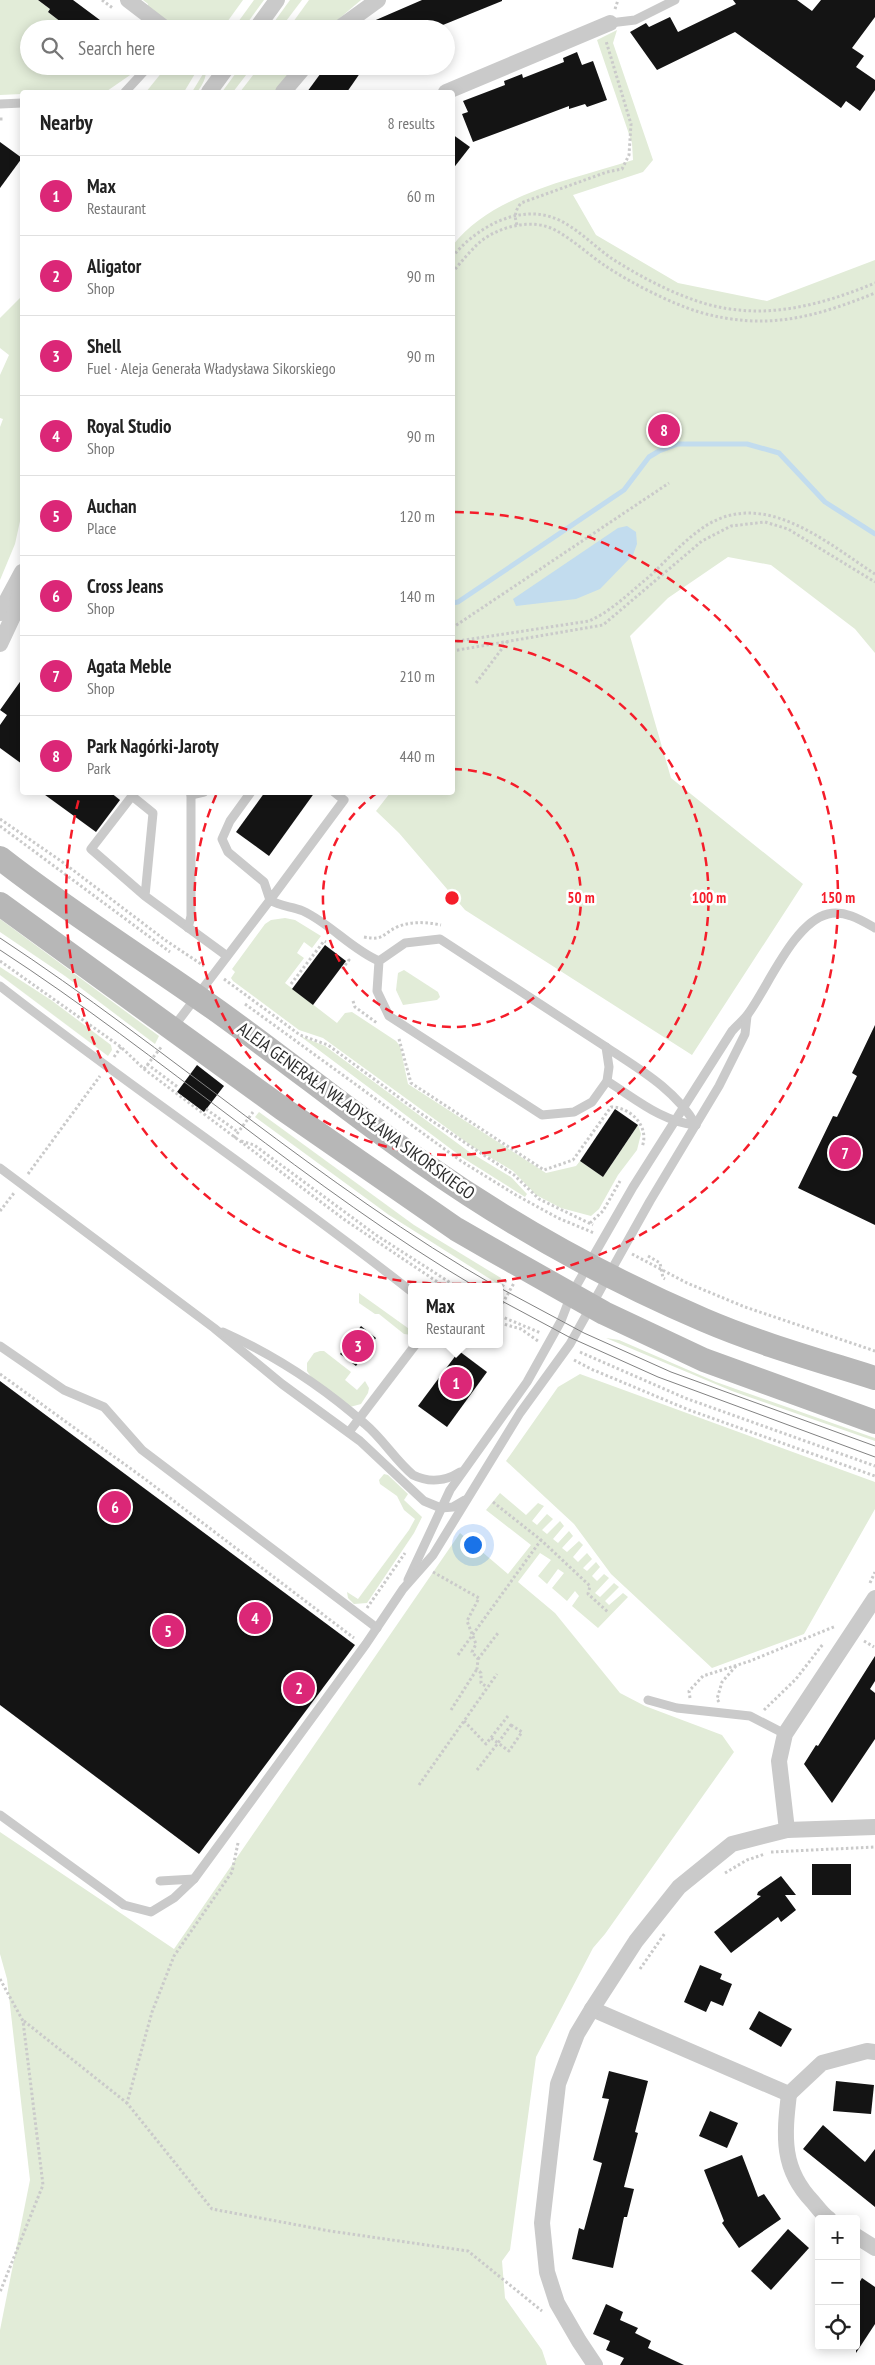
<!DOCTYPE html>
<meta charset="utf-8">
<style>
:root{--surface:#fff;--page:#f2f2f2;--text:#222;--muted:#767676;--line:#e0e0e0;--accent:#db2777}
body{margin:0;font-family:"PT Sans Narrow",sans-serif;background:var(--page);color:var(--text)}
.controls{position:absolute;right:15px;bottom:15px;display:grid;overflow:hidden;border-radius:5px;box-shadow:0 2px 12px #0003}
.controls button{width:45px;height:45px;display:grid;place-items:center;padding:0;border:0;border-bottom:1px solid var(--line);background:var(--surface);color:var(--text);font:25px sans-serif}
.you{position:absolute;left:472px;top:1544px;width:18px;height:18px;margin:-12px;border:4px solid #fff;border-radius:50%;background:#1a73e8;box-shadow:0 0 0 8px #1a73e833}
.badge{display:grid;place-items:center;width:32px;height:32px;border-radius:50%;background:var(--accent);color:#fff;font-size:16px;font-weight:700}
.pin{position:absolute;translate:-50% -50%;border:2px solid #fff;box-shadow:0 1px 5px #0006}
.popup{position:absolute;left:408px;top:1283px;width:95px;height:65px;box-sizing:border-box;display:grid;place-content:center;border-radius:5px;background:var(--surface);filter:drop-shadow(0 1px 4px #0005);font-size:16px;white-space:nowrap;color:var(--muted)}
.popup b{font-size:19px;color:var(--text)}
.popup::after{content:'';position:absolute;left:50%;top:100%;margin-left:-10px;border:10px solid transparent;border-top-color:var(--surface)}
.list{margin:0;padding:0;list-style:none}
h2{display:flex;justify-content:space-between;align-items:center;height:65px;margin:0;padding:0 20px;font-size:21px}
h2 small{font-size:16px;font-weight:400;color:var(--muted)}
.list li{display:grid;grid-template-columns:32px 1fr auto;gap:15px;align-items:center;box-sizing:border-box;height:80px;padding:0 20px;border-top:1px solid var(--line)}
.list b{display:block;font-size:19px;white-space:nowrap}
.list p{margin:0;font-size:16px;white-space:nowrap;color:var(--muted)}
.list em{font-size:16px;font-style:normal;color:var(--muted)}
.icon{flex:none;width:28px;height:28px;fill:none;stroke:currentColor;stroke-width:2;stroke-linecap:round;stroke-linejoin:round}
.map{position:relative;flex:none;width:875px;height:2365px;overflow:hidden}
.search{position:absolute;background:var(--surface);box-shadow:0 2px 12px #0003;left:20px;top:20px;width:435px;height:55px;display:flex;align-items:center;gap:12px;box-sizing:border-box;padding:0 18px;border-radius:28px;color:var(--muted);font-size:19px}
.panel{position:absolute;background:var(--surface);box-shadow:0 2px 12px #0003;left:20px;top:90px;width:435px;height:705px;border-radius:5px}
.map>svg:first-child{display:block}
</style>
<div class="map">
<svg width="875" height="2365" viewBox="0 0 875 2365">
<rect width="100%" height="100%" fill="#fff"/>
<g fill="#e2ecd8">
<polygon points="0,0 38,0 50,9 48,12 70,29 29,29 29,66 138,66 133,73 107,91 22,92 22,94 0,95"/>
<polygon points="143,0 243,0 222,29 175,29 147,8 148,4"/>
<polygon points="254,0 264,0 243,29 233,29"/>
<polygon points="290,0 302,0 280,29 269,29"/>
<polygon points="309,0 361,0 327,29 288,29"/>
<path d="M 617,30 L 613,43 L 653,160 L 643,172 L 573,195 L 596,235 L 678,283 L 767,301 L 875,260 L 875,653 L 855,629 L 771,565 L 728,557 L 668,598 L 630,636 L 671,778 L 803,884 L 692,1055 L 465,910 L 399,833 L 376,811 L 390,793 L 452,792 L 453,245 C 492,194 574,179 633,160 L 632,143 L 597,40 Z"/>
<polygon points="167,66 199,67 184,92 146,92"/>
<polygon points="241,66 253,66 233,92 222,92"/>
<polygon points="260,66 296,66 275,92 240,92"/>
<path d="M 206,69 C 206,79 203,84 197,92 L 192,92 Z"/>
<polygon points="22,296 22,512 15,544 0,580 0,427 3,419 0,418 0,375 9,355 0,348 0,318"/>
<polygon points="285,918 295,920 321,936 312,948 304,942 297,953 304,958 285,983 337,1023 345,1013 352,1012 396,1041 400,1046 408,1084 546,1173 576,1166 580,1161 603,1177 638,1125 641,1134 637,1150 618,1175 599,1209 591,1216 561,1208 536,1195 513,1171 473,1147 323,1038 299,1030 233,981 231,978 235,972 232,969 265,924 271,920"/>
<polygon points="0,919 159,1036 155,1044 65,976 0,932"/>
<polygon points="0,967 51,1000 111,1045 112,1050 108,1056 0,975"/>
<polygon points="404,970 438,992 440,997 437,1000 403,1005 396,990 398,973"/>
<polygon points="300,1036 325,1046 468,1151 511,1177 527,1194 525,1197 463,1158"/>
<polygon points="259,1112 414,1225 501,1278 498,1284 389,1215 255,1117"/>
<polygon points="359,1293 412,1331 412,1335 404,1334 379,1314 375,1314 359,1303"/>
<polygon points="606,1338 619,1340 716,1382 869,1436 875,1438 875,1441 732,1391"/>
<polygon points="320,1351 324,1351 351,1372 345,1380 357,1390 365,1381 369,1388 368,1393 361,1404 350,1407 311,1377 307,1371 307,1363 314,1353"/>
<polygon points="580,1374 875,1482 875,1509 804,1634 712,1668 611,1574 574,1524 506,1461 558,1387"/>
<polygon points="384,1474 388,1475 408,1494 404,1500 422,1517 414,1533 367,1603 354,1604 348,1598 347,1592 358,1599 409,1530 415,1519 404,1510 397,1496 380,1484 379,1480"/>
<polygon points="500,1493 526,1515 538,1503 544,1506 532,1521 537,1525 547,1514 553,1519 542,1530 547,1534 560,1521 564,1526 553,1539 558,1543 569,1531 573,1536 562,1548 567,1552 579,1541 583,1545 573,1557 578,1562 587,1553 592,1559 583,1568 587,1571 596,1562 600,1567 592,1576 597,1581 604,1574 609,1578 595,1593 600,1597 614,1583 619,1587 605,1601 609,1605 623,1593 628,1597 598,1628 572,1606 579,1596 575,1591 567,1601 552,1588 564,1573 558,1569 547,1584 538,1576 551,1560 540,1553 518,1582 555,1613 620,1693 645,1706 722,1735 734,1752 605,1934 593,1948 536,2057 510,2250 502,2261 505,2298 542,2350 547,2365 0,2365 0,2330 30,2180 7,1979 0,1954 0,1832 174,1949 460,1533 508,1574 531,1545 486,1510"/>
</g>
<polygon fill="#c2dcee" points="627,526 636,532 637,544 633,555 600,589 576,599 516,606 513,599 618,528"/>
<g fill="none" stroke-linecap="round" stroke-linejoin="round">
<polyline stroke="#c2dcee" stroke-width="5" points="452,603 458,602 624,490 649,457 659,451 678,444 747,444 779,453 825,502 875,534"/>
</g>
<g fill="#141414">
<polygon points="38,0 73,0 112,29 70,29 48,12 50,9"/>
<polygon points="422,0 502,0 502,1 433,29 355,29"/>
<polygon points="733,0 797,0 812,11 821,0 875,0 875,17 852,48 864,56 856,67 875,80 875,90 860,111 846,101 841,108 735,32 657,70 630,32 646,23 649,27 670,17 678,32 736,4"/>
<polygon points="577,52 582,65 593,61 607,100 587,107 585,104 569,109 569,106 473,142 462,114 468,112 463,101 505,85 504,81 522,74 523,78 564,62 563,58"/>
<polygon points="326,66 365,66 347,92 307,92"/>
<polygon points="452,134 470,147 452,170"/>
<polygon points="0,142 22,158 0,188"/>
<polygon points="22,679 22,764 0,748 0,725 7,715 0,710"/>
<polygon points="41,792 110,792 120,800 96,832"/>
<polygon points="265,792 315,792 269,856 236,832"/>
<polygon points="325,945 346,961 313,1005 292,989"/>
<polygon points="875,1025 875,1225 798,1188 833,1116 837,1117 857,1076 852,1073"/>
<polygon points="197,1065 224,1086 204,1112 177,1092"/>
<polygon points="615,1109 638,1125 603,1177 580,1161"/>
<polygon points="361,1326 376,1338 356,1366 340,1354"/>
<polygon points="459,1351 487,1372 447,1427 418,1406"/>
<polygon points="0,1381 355,1645 199,1854 0,1705"/>
<polygon points="875,1656 875,1681 870,1689 875,1693 875,1739 832,1803 804,1764 816,1745 818,1746"/>
<rect x="812" y="1864" width="39" height="31"/>
<polygon points="781,1876 796,1895 785,1895 796,1910 781,1922 778,1917 731,1953 714,1932 761,1896 757,1895 758,1892"/>
<polygon points="700,1965 722,1974 720,1979 732,1984 723,2006 711,2001 706,2012 684,2002"/>
<polygon points="759,2011 792,2029 781,2047 749,2029"/>
<polygon points="609,2071 648,2081 635,2132 638,2133 624,2187 634,2189 627,2217 624,2217 613,2268 572,2259 579,2228 584,2230 602,2163 593,2160 609,2099 602,2098"/>
<polygon points="836,2081 874,2085 871,2114 833,2111"/>
<polygon points="710,2111 738,2123 727,2148 699,2136"/>
<polygon points="823,2125 865,2162 875,2149 875,2207 803,2149"/>
<polygon points="742,2155 758,2197 764,2194 781,2219 739,2248 722,2223 724,2221 704,2170"/>
<polygon points="788,2229 809,2248 771,2290 751,2271"/>
<polygon points="862,2278 875,2287 875,2324 856,2353 856,2288"/>
<polygon points="606,2304 623,2312 620,2320 638,2328 635,2333 651,2341 648,2348 684,2365 620,2365 624,2358 606,2350 610,2341 593,2334"/>
</g>
<g fill="none" stroke-linecap="round" stroke-linejoin="round">
<g stroke="#cacaca" stroke-width="3" stroke-dasharray="2.5 2.5" stroke-linecap="butt">
<polyline points="102,0 114,9"/>
<polyline points="615,9 618,0"/>
<polyline points="202,66 203,67"/>
<polyline points="0,119 4,119"/>
<path d="M 517,225 C 514,216 515,211 521,203 L 607,172 L 622,169 L 629,155 L 631,124 L 606,41"/>
<path d="M 452,257 C 477,227 520,202 559,220 C 578,229 594,246 611,258 C 639,276 671,293 703,303 C 763,321 819,306 875,283"/>
<path d="M 452,273 C 461,262 470,251 480,242 C 499,226 533,218 555,230 C 572,239 588,254 604,265 C 629,282 670,303 699,312 C 765,331 813,318 875,293"/>
<polyline points="452,628 669,483"/>
<path d="M 452,642 L 589,621 C 612,611 630,592 650,576 C 668,559 685,539 707,525 C 766,489 827,543 875,574"/>
<polyline points="452,651 603,625 702,541 731,526 765,522 788,529 875,582"/>
<polyline points="476,683 507,642"/>
<polyline points="0,819 61,861 165,940 204,966"/>
<polyline points="0,826 170,952"/>
<path d="M 364,937 C 384,941 382,934 397,927 C 411,921 426,922 441,925"/>
<polyline points="0,961 121,1047 144,1069 345,1220 445,1287"/>
<polyline points="342,969 349,960 346,958"/>
<polyline points="224,979 300,1035 328,1045 420,1113 514,1175 539,1199 593,1225"/>
<polyline points="291,984 324,941 326,942"/>
<polyline points="353,1001 355,1007 377,1023"/>
<polyline points="245,1004 461,1161 516,1195 558,1218 594,1233"/>
<path d="M 399,1039 L 411,1083 L 544,1170 L 573,1160 L 611,1107 C 631,1107 650,1127 642,1147"/>
<polyline points="114,1057 121,1047"/>
<polyline points="147,1064 179,1088"/>
<polyline points="144,1069 162,1046"/>
<polyline points="206,1109 238,1132"/>
<polyline points="234,1138 253,1112"/>
<polyline points="241,1141 254,1145 376,1235 457,1287"/>
<polyline points="28,1174 100,1076"/>
<polyline points="0,1211 14,1193"/>
<polyline points="590,1223 603,1211 620,1181"/>
<polyline points="632,1254 687,1283 745,1307 875,1351"/>
<polyline points="648,1256 660,1263 663,1278 665,1279"/>
<polyline points="500,1291 506,1280"/>
<polyline points="500,1308 514,1283"/>
<polyline points="500,1316 541,1333"/>
<polyline points="500,1323 521,1329 538,1341"/>
<polyline points="580,1352 685,1398 875,1466"/>
<polyline points="574,1360 591,1369 689,1410 875,1476"/>
<polyline points="0,1374 145,1479 354,1638"/>
<polyline points="493,1502 541,1540 590,1586 588,1594 609,1613"/>
<polyline points="433,1572 479,1598 467,1621 476,1644 472,1652 478,1659 477,1669 481,1673 481,1683 487,1687"/>
<polyline points="870,1583 875,1572"/>
<polyline points="367,1608 405,1553"/>
<polyline points="864,1641 874,1647"/>
<polyline points="458,1655 541,1540"/>
<polyline points="478,1659 498,1633"/>
<polyline points="690,1698 689,1691 703,1676 750,1661 836,1626"/>
<polyline points="719,1702 717,1699 722,1682 736,1666"/>
<polyline points="451,1710 477,1669"/>
<polyline points="764,1710 796,1679 823,1644"/>
<polyline points="464,1721 486,1744 508,1716"/>
<polygon points="511,1725 522,1732 509,1751 498,1743"/>
<polyline points="477,1770 498,1743 491,1738"/>
<polyline points="419,1785 497,1674"/>
<polyline points="238,1843 232,1872 174,1956 152,2012 127,2103 212,2209 330,2231 468,2251 542,2311"/>
<polyline points="771,1852 875,1847"/>
<polyline points="725,1873 747,1860 765,1854"/>
<polyline points="640,1969 665,1933"/>
<polyline points="0,1979 23,2021 43,2185 0,2292"/>
<polyline points="24,2021 127,2103"/>
</g>
<g stroke="#cacaca" stroke-width="9">
<polyline points="610,23 635,20 675,0"/>
<polyline points="125,92 149,66"/>
<polyline points="0,104 22,103"/>
<polyline points="251,792 230,821 222,839 228,852 264,882 270,900 344,800 334,792"/>
<polyline points="191,795 204,792"/>
<polyline points="145,896 153,813 132,796 91,849 145,896 227,956"/>
<polyline points="188,928 191,916 191,792"/>
<polygon points="440,939 606,1047 609,1067 607,1081 592,1102 574,1112 542,1115 389,1016 377,991 379,961 405,943"/>
<path d="M 0,986 C 135,1091 278,1186 412,1292"/>
<path d="M 172,1029 L 270,900 C 281,907 292,906 303,911 C 331,924 351,949 379,961"/>
<path d="M 606,1047 C 639,1069 675,1089 696,1125"/>
<path d="M 607,1081 C 636,1099 662,1122 696,1125"/>
<polyline points="0,1168 214,1328 282,1384 360,1441 424,1501 441,1508 453,1507 465,1500"/>
<path d="M 223,1332 C 274,1355 323,1387 365,1424 C 383,1439 395,1460 413,1475 C 429,1483 446,1481 460,1472"/>
<polyline points="0,1346 64,1390 104,1407 142,1450 377,1628"/>
<polyline points="349,1432 416,1344"/>
<path d="M 408,1580 L 450,1490 L 527,1382 L 561,1321 L 571,1295 L 633,1187 L 732,1031 C 737,1025 744,1020 748,1014 C 768,987 794,922 828,914 C 845,910 861,920 875,928"/>
<polyline points="648,1700 677,1708 750,1716 785,1734"/>
<polyline points="0,1815 124,1905 151,1912 174,1898 194,1879 366,1644 403,1589 433,1555 520,1413 570,1344 650,1201 719,1086 745,1034 747,1016"/>
<polyline points="160,1881 194,1879"/>
</g>
<g stroke="#cacaca" stroke-width="16">
<polyline points="128,0 166,29"/>
<polyline points="256,29 277,0"/>
<polyline points="338,29 378,0"/>
<polyline points="209,92 228,66"/>
<polyline points="283,92 305,66"/>
<polyline points="446,92 610,23"/>
<polyline points="0,613 22,572"/>
<polyline points="0,644 15,612 22,583"/>
<polyline points="787,1830 875,1827"/>
<polyline points="592,2009 789,2094 822,2063 867,2051 875,2052"/>
<path d="M 789,2094 C 784,2136 781,2169 813,2202 C 818,2208 823,2215 829,2219"/>
<polyline points="856,2236 875,2248"/>
<polyline points="595,2365 579,2341 557,2303 547,2272 542,2223 558,2084 577,2034 592,2009 636,1941 679,1887 732,1844 787,1830 779,1761 785,1734 875,1598"/>
</g>
<g stroke="#b7b7b7" stroke-width="24">
<path d="M 0,858 C 70,913 146,960 219,1012 C 287,1061 353,1114 421,1162 C 509,1224 606,1278 704,1320 C 760,1344 818,1360 875,1378"/>
<polyline points="0,904 283,1109 456,1229 489,1248 604,1313 704,1360 875,1422"/>
</g>
<g stroke="#828282" stroke-width="1">
<path d="M 0,938 C 169,1049 321,1186 497,1287"/>
<path d="M 0,950 C 163,1056 308,1188 476,1287"/>
<polyline points="500,1288 584,1333 671,1372 875,1446"/>
<polyline points="500,1300 569,1337 658,1377 875,1457"/>
</g>
</g>
<g fill="none" stroke="#f51d2a" stroke-width="2.5" stroke-dasharray="9 6">
<path d="M453 769A129 129 0 1 1 377 793"/>
<path d="M454 641A257 257 0 1 1 217 793"/>
<path d="M455 512A386 386 0 1 1 80 795"/>
</g>
<g text-anchor="middle" stroke-width="5" stroke-linejoin="round" paint-order="stroke">
<g font-size="18" fill="#2d2d2d" stroke="#fff">
<text transform="translate(356 1111) rotate(36)" y="6">ALEJA GENERAŁA WŁADYSŁAWA SIKORSKIEGO</text>
</g>
</g>
<circle cx="452" cy="898" r="8" fill="#f51d2a" stroke="#fff" stroke-width="2.5"/>
<g font-size="15" text-anchor="middle" font-weight="bold" fill="#f51d2a" stroke="#fff" stroke-width="5" stroke-linejoin="round" paint-order="stroke">
<text x="581" y="903">50 m</text>
<text x="709" y="903">100 m</text>
<text x="838" y="903">150 m</text>
</g>
</svg>
<div class="controls">
<button>+</button>
<button>−</button>
<button><svg class="icon" aria-label="locate" viewBox="0 0 24 24"><circle cx="12" cy="12" r="6"/><path d="M12 2v4M12 18v4M2 12h4M18 12h4"/></svg></button>
</div>
<div class="you"></div>
<div class="pin badge" style="left:456px;top:1383px">1</div>
<div class="popup"><b>Max</b>Restaurant</div>
<div class="pin badge" style="left:299px;top:1688px">2</div>
<div class="pin badge" style="left:358px;top:1346px">3</div>
<div class="pin badge" style="left:255px;top:1618px">4</div>
<div class="pin badge" style="left:168px;top:1631px">5</div>
<div class="pin badge" style="left:115px;top:1507px">6</div>
<div class="pin badge" style="left:845px;top:1153px">7</div>
<div class="pin badge" style="left:664px;top:430px">8</div>
<div class="search"><svg class="icon" aria-label="search" viewBox="0 0 24 24"><circle cx="10" cy="10" r="6"/><path d="M15 15l6 6"/></svg>Search here</div>
<section class="panel">
<h2>Nearby<small>8 results</small></h2>
<ul class="list">
<li><span class="badge">1</span><div><b>Max</b><p>Restaurant</p></div><em>60 m</em></li>
<li><span class="badge">2</span><div><b>Aligator</b><p>Shop</p></div><em>90 m</em></li>
<li><span class="badge">3</span><div><b>Shell</b><p>Fuel · Aleja Generała Władysława Sikorskiego</p></div><em>90 m</em></li>
<li><span class="badge">4</span><div><b>Royal Studio</b><p>Shop</p></div><em>90 m</em></li>
<li><span class="badge">5</span><div><b>Auchan</b><p>Place</p></div><em>120 m</em></li>
<li><span class="badge">6</span><div><b>Cross Jeans</b><p>Shop</p></div><em>140 m</em></li>
<li><span class="badge">7</span><div><b>Agata Meble</b><p>Shop</p></div><em>210 m</em></li>
<li><span class="badge">8</span><div><b>Park Nagórki-Jaroty</b><p>Park</p></div><em>440 m</em></li>
</ul>
</section>
</div>
